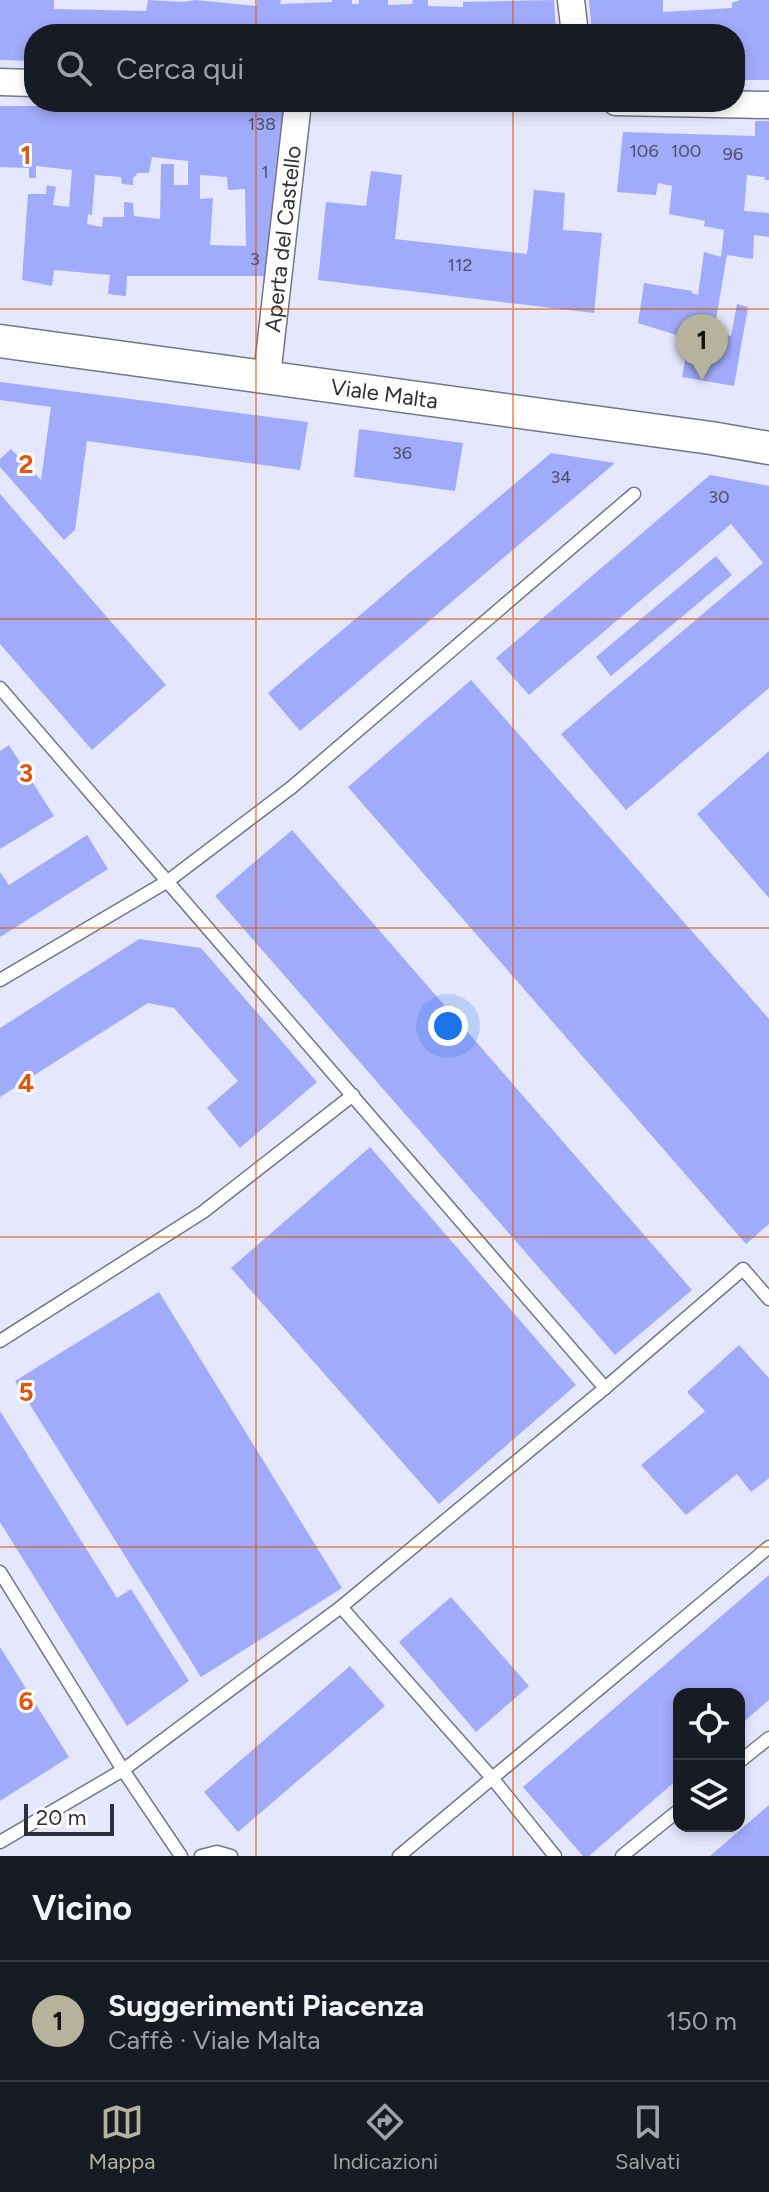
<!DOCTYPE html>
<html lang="it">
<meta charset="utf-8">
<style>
:root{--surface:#171b24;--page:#20242c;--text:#f1f3f6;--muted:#9ea1a6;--line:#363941;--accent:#b6b39d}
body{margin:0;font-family:Figtree,sans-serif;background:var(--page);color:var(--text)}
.controls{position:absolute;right:24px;bottom:24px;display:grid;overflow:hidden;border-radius:16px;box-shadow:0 4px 12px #0003}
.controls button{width:72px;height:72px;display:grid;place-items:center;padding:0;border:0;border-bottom:2px solid var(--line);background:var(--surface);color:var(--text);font:40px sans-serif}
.scale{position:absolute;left:24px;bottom:20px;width:90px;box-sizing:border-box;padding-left:8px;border:4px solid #2f3037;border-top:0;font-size:22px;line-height:28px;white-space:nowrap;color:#2f3037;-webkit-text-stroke:6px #fff;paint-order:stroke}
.you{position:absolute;left:448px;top:1026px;width:28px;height:28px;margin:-20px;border:6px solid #fff;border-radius:50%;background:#1a73e8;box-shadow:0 0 0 12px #1a73e833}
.badge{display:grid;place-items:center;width:52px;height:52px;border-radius:50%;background:var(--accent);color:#111;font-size:26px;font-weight:700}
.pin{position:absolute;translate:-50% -66px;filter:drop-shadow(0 2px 4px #0008)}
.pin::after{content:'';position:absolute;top:42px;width:28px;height:24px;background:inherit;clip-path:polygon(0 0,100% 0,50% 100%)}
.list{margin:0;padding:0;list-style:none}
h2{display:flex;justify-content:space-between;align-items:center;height:104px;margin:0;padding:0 32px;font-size:34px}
h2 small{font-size:26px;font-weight:400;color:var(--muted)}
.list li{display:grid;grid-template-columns:52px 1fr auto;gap:24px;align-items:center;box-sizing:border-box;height:120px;padding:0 32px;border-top:2px solid var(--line)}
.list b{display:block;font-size:30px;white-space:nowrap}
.list p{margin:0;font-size:26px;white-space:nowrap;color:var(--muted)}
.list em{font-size:26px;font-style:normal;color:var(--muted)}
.icon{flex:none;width:44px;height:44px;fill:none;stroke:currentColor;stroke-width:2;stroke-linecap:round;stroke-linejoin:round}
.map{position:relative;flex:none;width:769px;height:1856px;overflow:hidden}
.search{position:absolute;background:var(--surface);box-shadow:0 4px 12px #0003;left:24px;right:24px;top:24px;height:88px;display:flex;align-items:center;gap:20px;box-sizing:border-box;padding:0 28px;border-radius:32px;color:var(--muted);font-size:30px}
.sheet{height:224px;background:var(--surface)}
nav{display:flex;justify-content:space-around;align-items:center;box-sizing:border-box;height:112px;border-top:2px solid var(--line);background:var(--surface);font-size:22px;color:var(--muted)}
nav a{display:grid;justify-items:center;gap:4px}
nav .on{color:var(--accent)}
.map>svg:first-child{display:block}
</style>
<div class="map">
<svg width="769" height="1856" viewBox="0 0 769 1856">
<rect width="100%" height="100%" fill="#e5e8fc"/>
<g fill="#a1abfb" fill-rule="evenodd">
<polygon points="0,0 54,0 54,9 146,11 148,0 183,2 196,0 257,6 257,0 281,0 280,4 332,2 332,0 352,0 352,4 359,4 359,0 388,0 388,5 412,4 413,0 428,0 428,6 463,7 463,2 554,0 556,34 34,34 34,61 0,60"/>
<polygon points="589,0 663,0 663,12 732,8 732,3 740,0 769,0 769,80 735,80 735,34 592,34"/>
<path d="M 0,106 L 191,106 L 285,111 L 267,276 L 127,276 L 126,296 L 124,296 L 108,294 L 110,275 L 54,270 L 52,286 L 22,280 L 28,194 L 46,194 L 47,185 L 56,187 L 53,205 L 69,207 L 72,170 L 36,166 L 36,178 L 29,178 L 29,168 L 0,167 ZM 152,157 L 188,161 L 188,185 L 174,185 L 174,164 L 161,164 L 160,219 L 134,216 L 133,203 L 124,202 L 124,217 L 103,217 L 102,227 L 87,224 L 88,214 L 92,215 L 95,175 L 121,177 L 122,184 L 133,185 L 133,178 L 138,173 L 149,173 ZM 200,175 L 227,177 L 228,190 L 245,189 L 246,246 L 210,245 L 213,198 L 200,199 Z"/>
<polygon points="755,121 769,121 769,180 764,180 765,177 747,175 744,211 769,213 769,237 754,235 753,259 727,255 714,331 731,336 737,304 748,307 734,386 682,377 689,339 638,323 644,283 692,291 692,293 698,295 704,252 721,257 724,230 704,226 705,221 669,214 672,186 658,183 656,195 617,192 623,132 755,136"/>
<polygon points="371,171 402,175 395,239 527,254 534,190 565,193 563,230 602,233 594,313 318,280 326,202 366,206"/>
<polygon points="0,382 308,422 300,470 87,441 75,530 64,540 0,467 0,459 11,449 41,480 51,407 0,400"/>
<polygon points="359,429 463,443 455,491 354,477"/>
<polygon points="551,453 615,463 300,731 268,693"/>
<polygon points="710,475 769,486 769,688 626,810 561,734 763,563 731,524 529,695 496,658"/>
<polygon points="0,494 166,685 92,750 0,644"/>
<polygon points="716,556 732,575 611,676 596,657"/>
<polygon points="471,680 769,1019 769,1224 746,1244 348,787"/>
<polygon points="9,745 54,816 0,849 0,751"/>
<polygon points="769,751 769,898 697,814"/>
<polygon points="292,830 692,1290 615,1355 215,896"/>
<polygon points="87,835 108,869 0,937 0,872 9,885"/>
<polygon points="139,939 201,948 317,1082 240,1148 207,1108 238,1081 174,1008 148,1003 0,1097 0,1028"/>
<polygon points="370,1147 576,1385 439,1504 231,1268"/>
<polygon points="159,1292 342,1588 201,1677 15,1381"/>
<polygon points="739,1345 769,1378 769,1478 751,1492 737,1474 686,1515 641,1465 705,1411 687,1392"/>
<polygon points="0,1411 117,1598 131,1589 189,1681 127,1726 0,1522"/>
<polygon points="769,1575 769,1700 739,1726 739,1694 679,1694 679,1778 589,1856 583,1856 523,1787"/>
<polygon points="451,1597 529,1686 476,1732 399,1642"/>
<polygon points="0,1647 69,1757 0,1801"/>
<polygon points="350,1666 385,1706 238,1832 204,1792"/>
<polygon points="769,1805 769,1856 710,1856"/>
</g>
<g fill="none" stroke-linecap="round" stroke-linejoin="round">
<g stroke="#737687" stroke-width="15">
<g id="service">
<polyline points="0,688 605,1388"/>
<polyline points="0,980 168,881 292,787 634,494"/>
<polyline points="0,1341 203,1212 353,1095"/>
<polyline points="0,1572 123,1770 181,1856"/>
<polyline points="341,1607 493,1779 555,1856"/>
<polyline points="739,1762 769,1738"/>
<polyline points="0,1842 123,1770 341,1607 605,1388 743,1269 769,1299"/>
<polyline points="201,1856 217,1852 231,1856"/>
<polyline points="399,1856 769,1547"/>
<polyline points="622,1856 679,1810"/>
</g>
</g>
<g stroke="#737687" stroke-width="29">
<g id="minor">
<polyline points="571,0 575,34"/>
<polyline points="0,82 34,83"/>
<polyline points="616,102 769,105"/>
<path id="s1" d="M 267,376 L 298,102"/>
</g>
</g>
<g stroke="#737687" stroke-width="35">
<g id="tertiary">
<path id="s2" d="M 0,341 L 711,438 L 769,448"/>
</g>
</g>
<use href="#service" stroke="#fff" stroke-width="12"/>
<use href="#minor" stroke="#fff" stroke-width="26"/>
<use href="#tertiary" stroke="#fff" stroke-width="32"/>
</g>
<path fill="none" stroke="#df570e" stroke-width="2" stroke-opacity="0.55" d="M 256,0 L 256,34M 513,0 L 513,34M 256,102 L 256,1856M 513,102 L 513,1856M 0,309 L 769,309M 0,619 L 769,619M 0,928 L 769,928M 0,1237 L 769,1237M 0,1547 L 769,1547"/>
<g text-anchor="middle" stroke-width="6" stroke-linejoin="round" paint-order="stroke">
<g font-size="18" fill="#4c4f68">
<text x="262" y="130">138</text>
<text x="644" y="157">106</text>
<text x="686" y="157">100</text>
<text x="733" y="160">96</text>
<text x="265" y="178">1</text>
<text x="255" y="265">3</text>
<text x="460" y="271">112</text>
<text x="402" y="459">36</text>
<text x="561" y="483">34</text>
<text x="719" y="503">30</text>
</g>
<g font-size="22" fill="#2f3037" stroke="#fff">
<text dy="8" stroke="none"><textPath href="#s1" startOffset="138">Aperta del Castello</textPath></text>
<text dy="8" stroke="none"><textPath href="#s2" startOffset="388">Viale Malta</textPath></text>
</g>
</g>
<g font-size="26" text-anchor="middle" font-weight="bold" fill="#df570e" stroke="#fff" stroke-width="6" stroke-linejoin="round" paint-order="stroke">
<text x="26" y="164">1</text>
<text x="26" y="473">2</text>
<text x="26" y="782">3</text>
<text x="26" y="1092">4</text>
<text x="26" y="1401">5</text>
<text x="26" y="1710">6</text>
</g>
</svg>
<div class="controls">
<button><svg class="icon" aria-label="locate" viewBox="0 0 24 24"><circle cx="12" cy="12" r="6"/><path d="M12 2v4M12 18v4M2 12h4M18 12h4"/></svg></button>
<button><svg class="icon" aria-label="layers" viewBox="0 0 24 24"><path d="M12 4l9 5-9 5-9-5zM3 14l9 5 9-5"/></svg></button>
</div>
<div class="scale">20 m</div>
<div class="you"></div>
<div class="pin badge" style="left:702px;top:380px">1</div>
<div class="search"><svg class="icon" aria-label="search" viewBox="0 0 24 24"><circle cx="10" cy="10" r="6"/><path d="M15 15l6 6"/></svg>Cerca qui</div>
</div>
<section class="sheet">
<h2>Vicino<small></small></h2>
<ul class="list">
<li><span class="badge">1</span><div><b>Suggerimenti Piacenza</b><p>Caffè · Viale Malta</p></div><em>150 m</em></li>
</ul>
</section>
<nav>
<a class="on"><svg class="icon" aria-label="map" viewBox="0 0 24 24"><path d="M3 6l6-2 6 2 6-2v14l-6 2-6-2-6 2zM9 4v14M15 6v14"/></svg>Mappa</a>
<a><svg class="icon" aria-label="directions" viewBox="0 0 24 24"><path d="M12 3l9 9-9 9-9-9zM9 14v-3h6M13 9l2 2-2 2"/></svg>Indicazioni</a>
<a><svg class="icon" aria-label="saved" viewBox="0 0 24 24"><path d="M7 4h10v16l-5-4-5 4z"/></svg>Salvati</a>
</nav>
